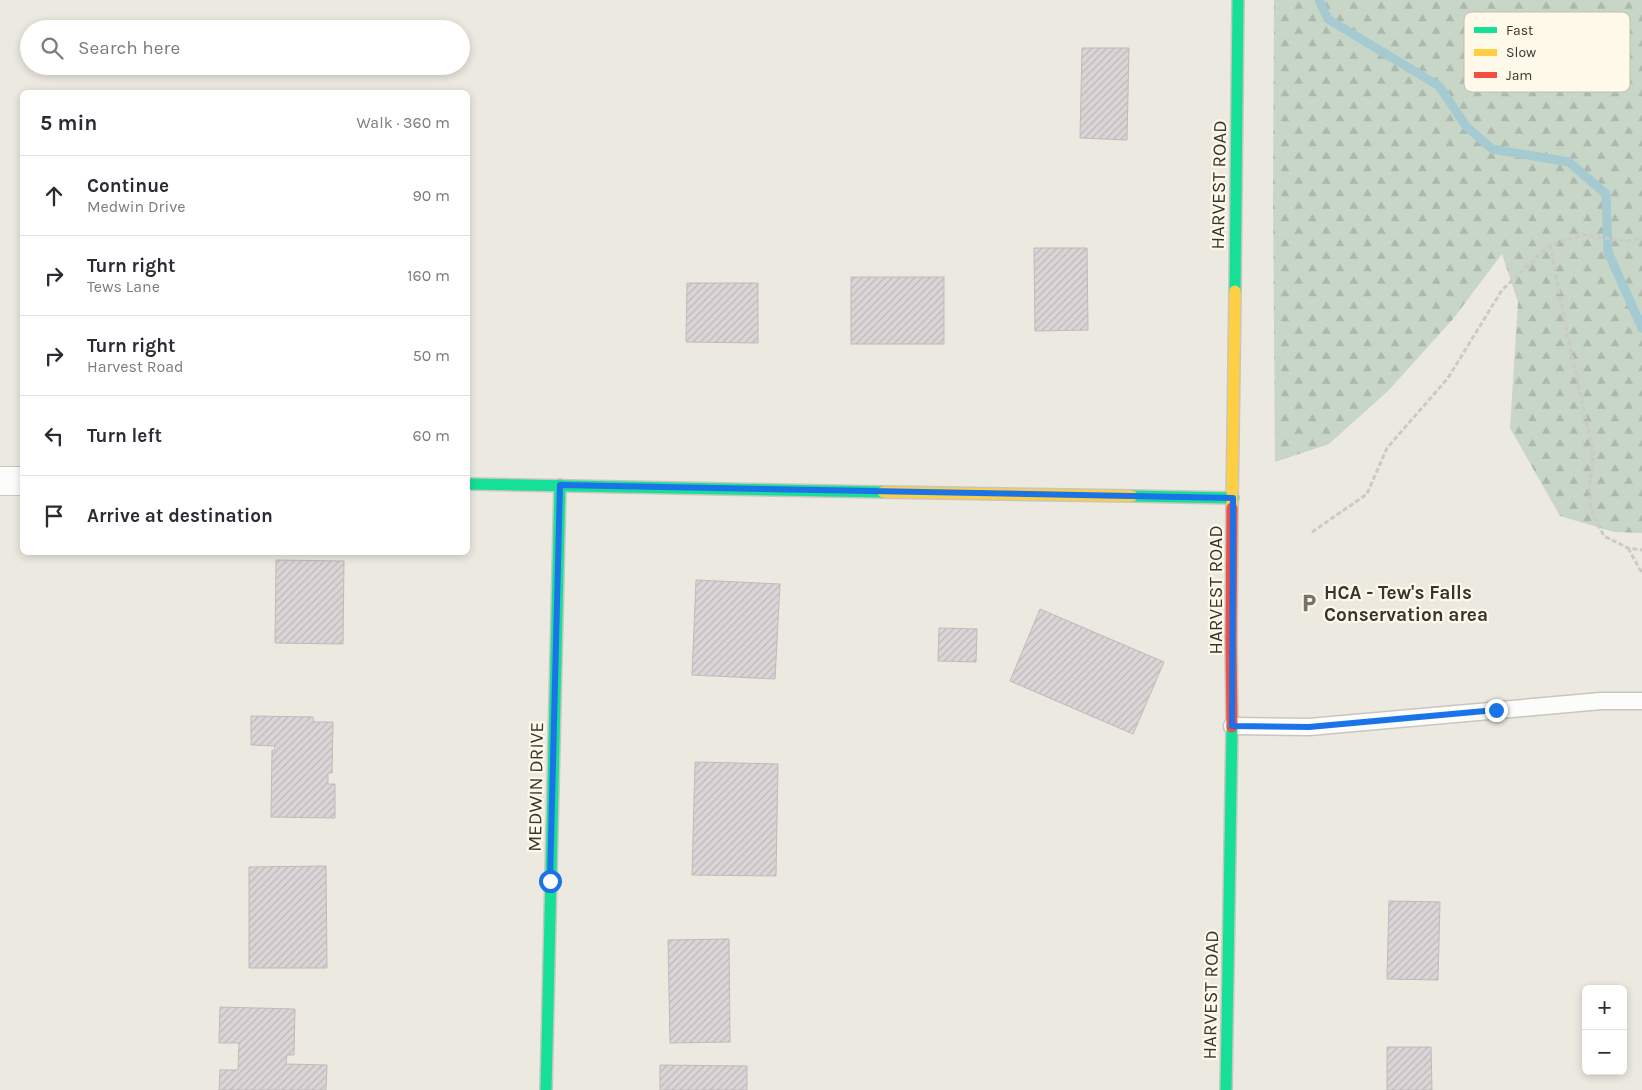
<!DOCTYPE html>
<meta charset="utf-8">
<style>
:root{--surface:#fff;--page:#f7f7f7;--text:#2b2b33;--muted:#7c7c81;--line:#e1e1e2}
body{margin:0;font-family:Karla,sans-serif;background:var(--page);color:var(--text)}
.controls{position:absolute;right:15px;bottom:15px;display:grid;overflow:hidden;border-radius:8px;box-shadow:0 2px 8px #0003}
.controls button{width:45px;height:45px;display:grid;place-items:center;padding:0;border:0;border-bottom:1px solid var(--line);background:var(--surface);color:var(--text);font:25px sans-serif}
.stop{position:absolute;width:15px;height:15px;margin:-11px;border:4px solid #1a73e8;border-radius:50%;background:#fff}
.stop.end{background:#1a73e8;border-color:#fff;box-shadow:0 1px 5px #0008}
.list{margin:0;padding:0;list-style:none}
h2{display:flex;justify-content:space-between;align-items:center;height:65px;margin:0;padding:0 20px;font-size:21px}
h2 small{font-size:16px;font-weight:400;color:var(--muted)}
.list li{display:grid;grid-template-columns:32px 1fr auto;gap:15px;align-items:center;box-sizing:border-box;height:80px;padding:0 20px;border-top:1px solid var(--line)}
.list b{display:block;font-size:19px;white-space:nowrap}
.list p{margin:0;font-size:16px;white-space:nowrap;color:var(--muted)}
.list em{font-size:16px;font-style:normal;color:var(--muted)}
.icon{flex:none;width:28px;height:28px;fill:none;stroke:currentColor;stroke-width:2;stroke-linecap:round;stroke-linejoin:round}
.map{position:relative;flex:none;width:1642px;height:1090px;overflow:hidden}
.search{position:absolute;background:var(--surface);box-shadow:0 2px 8px #0003;left:20px;top:20px;width:450px;height:55px;display:flex;align-items:center;gap:12px;box-sizing:border-box;padding:0 18px;border-radius:28px;color:var(--muted);font-size:19px}
.panel{position:absolute;background:var(--surface);box-shadow:0 2px 8px #0003;left:20px;top:90px;width:450px;height:465px;border-radius:8px}
.map>svg:first-child{display:block}
</style>
<div class="map">
<svg width="1642" height="1090" viewBox="0 0 1642 1090">
<defs>
<pattern id="forest-firs" width="22" height="20" patternUnits="userSpaceOnUse" patternTransform="scale(1.25)"><rect width="22" height="20" fill="#c8d6c8"/><path d="M5 1l3.5 6h-7zM16 11l3.5 6h-7z" fill="#acb8ac"/></pattern>
<pattern id="building-hatch" width="6" height="6" patternUnits="userSpaceOnUse" patternTransform="scale(1.25)"><rect width="6" height="6" fill="#dcd5d7"/><path d="M-1 1l2-2M0 6l6-6M5 7l2-2" fill="none" stroke="#bdb7b9"/></pattern>
</defs>
<rect width="100%" height="100%" fill="#ece9e0"/>
<polygon fill="url(#forest-firs)" points="1274,0 1642,0 1642,533 1614,532 1560,516 1510,428 1518,302 1502,254 1453,319 1388,391 1329,444 1275,462 1273,196"/>
<g fill="none" stroke-linecap="round" stroke-linejoin="round">
<polyline stroke="#a5cad2" stroke-width="9" points="1319,0 1328,19 1439,86 1466,126 1492,149 1569,162 1606,194 1608,252 1642,328"/>
</g>
<g fill="url(#building-hatch)" stroke="#bebbba">
<polygon points="1082,48 1129,48 1127,140 1080,138"/>
<polygon points="1034,248 1087,248 1088,330 1035,331"/>
<rect x="851" y="277" width="93" height="67"/>
<polygon points="687,283 758,283 758,343 686,342"/>
<polygon points="276,560 344,561 343,644 275,643"/>
<polygon points="696,580 780,584 775,679 692,675"/>
<polygon points="1040,609 1164,662 1133,734 1010,681"/>
<polygon points="939,628 977,629 976,662 938,661"/>
<polygon points="251,716 313,717 314,722 333,722 332,773 328,773 328,784 335,784 335,818 271,817 272,750 274,751 275,746 251,745"/>
<polygon points="695,762 778,764 776,876 692,875"/>
<polygon points="326,866 327,968 249,968 249,867"/>
<polygon points="1389,901 1440,902 1438,980 1387,979"/>
<polygon points="729,939 730,1042 670,1043 668,940"/>
<polygon points="220,1007 295,1009 294,1055 287,1055 286,1064 327,1065 326,1090 219,1090 220,1070 238,1070 239,1043 219,1043"/>
<polygon points="1387,1047 1431,1047 1432,1090 1387,1090"/>
<polygon points="660,1065 747,1066 747,1090 660,1090"/>
</g>
<g fill="none" stroke-linecap="round" stroke-linejoin="round">
<g stroke="#c8c6be" stroke-width="19">
<polyline id="lane" points="1232,726 1309,727 1601,701 1642,701"/>
</g>
<g stroke="#c8c6be" stroke-width="30">
<polyline id="street" points="0,481 22,481"/>
</g>
<g stroke="#c8c6be" stroke-width="14">
<g id="fast">
<polyline points="1235,291 1238,0"/>
<polyline points="468,484 883,492"/>
<polyline points="1132,496 1233,498"/>
<polyline points="546,1090 560,485"/>
<polyline points="1226,1090 1232,727"/>
</g>
</g>
<g stroke="#c8c6be" stroke-width="14">
<g id="slow">
<polyline points="883,492 1132,496"/>
<polyline points="1232,508 1235,291"/>
</g>
</g>
<g stroke="#c8c6be" stroke-width="14">
<polyline id="jam" points="1232,727 1231,640 1232,508"/>
</g>
<g stroke="#cacac7" stroke-width="3" stroke-dasharray="5 2.5" stroke-linecap="butt">
<polyline points="1550,245 1567,333 1593,451 1589,494 1593,515 1604,536 1628,548 1642,550"/>
<polyline points="1312,532 1367,494 1387,448 1448,378 1502,290 1550,245 1583,235 1627,241 1642,238"/>
<polyline points="1628,548 1642,573"/>
</g>
<use href="#lane" stroke="#fcfcfa" stroke-width="16"/>
<use href="#street" stroke="#fcfcfa" stroke-width="28"/>
<use href="#fast" stroke="#16e098" stroke-width="11"/>
<use href="#slow" stroke="#ffcf43" stroke-width="11"/>
<use href="#jam" stroke="#f24e42" stroke-width="11"/>
</g>
<g fill="none" stroke-linecap="round" stroke-linejoin="round">
<polyline stroke="#1a73e8" stroke-width="6" points="550,881 560,485 1233,498 1232,726 1309,727 1496,710"/>
</g>
<defs>
<g id="parking-bare" transform="scale(1.5)"><path d="M-3.5-5.5H1a3.5 3.5 0 0 1 0 7H-1V5.5H-3.5ZM-1-3.4V-.6H.8a1.4 1.4 0 0 0 0-2.8Z" fill="#76746d" stroke="#fef9e9" stroke-width="2.5" paint-order="stroke"/></g>
</defs>
<g fill-rule="evenodd">
<use href="#parking-bare" x="1309" y="603"/>
</g>
<g text-anchor="middle" stroke-width="4.5" stroke-linejoin="round" paint-order="stroke">
<g font-size="19" fill="#37352f" stroke="#fef9e9">
<text transform="translate(1218 185) rotate(-89)" y="7">HARVEST ROAD</text>
<text transform="translate(1215 590) rotate(-90)" y="7">HARVEST ROAD</text>
<text transform="translate(535 787) rotate(-89)" y="7">MEDWIN DRIVE</text>
<text transform="translate(1210 995) rotate(-89)" y="7">HARVEST ROAD</text>
</g>
<g font-size="19" font-weight="bold" fill="#37352f" stroke="#fef9e9" text-anchor="start">
<text x="1324" y="599">HCA - Tew's Falls<tspan x="1324" dy="22">Conservation area</tspan></text>
</g>
</g>
<rect x="1464" y="12" width="166" height="80" rx="8" fill="#fef9e9" stroke="#c2beb1" stroke-width="1"/>
<rect x="1474" y="27" width="23" height="6" fill="#16e098"/>
<rect x="1474" y="49" width="23" height="7" fill="#ffcf43"/>
<rect x="1474" y="72" width="23" height="6" fill="#f24e42"/>
<g font-size="14" fill="#37352f">
<text x="1506" y="35">Fast</text>
<text x="1506" y="57">Slow</text>
<text x="1506" y="80">Jam</text>
</g>
</svg>
<div class="controls">
<button>+</button>
<button>−</button>
</div>
<div class="stop" style="left:550px;top:881px"></div>
<div class="stop end" style="left:1496px;top:710px"></div>
<div class="search"><svg class="icon" aria-label="search" viewBox="0 0 24 24"><circle cx="10" cy="10" r="6"/><path d="M15 15l6 6"/></svg>Search here</div>
<section class="panel">
<h2>5 min<small>Walk · 360 m</small></h2>
<ul class="list">
<li><svg class="icon" aria-label="ahead" viewBox="0 0 24 24"><path d="M12 20V5M6 11l6-6 6 6"/></svg><div><b>Continue</b><p>Medwin Drive</p></div><em>90 m</em></li>
<li><svg class="icon" aria-label="right" viewBox="0 0 24 24"><path d="M7 20v-9h11M14 6l5 5-5 5"/></svg><div><b>Turn right</b><p>Tews Lane</p></div><em>160 m</em></li>
<li><svg class="icon" aria-label="right" viewBox="0 0 24 24"><path d="M7 20v-9h11M14 6l5 5-5 5"/></svg><div><b>Turn right</b><p>Harvest Road</p></div><em>50 m</em></li>
<li><svg class="icon" aria-label="left" viewBox="0 0 24 24"><path d="M17 20v-9H6M10 6l-5 5 5 5"/></svg><div><b>Turn left</b></div><em>60 m</em></li>
<li><svg class="icon" aria-label="arrive" viewBox="0 0 24 24"><path d="M6 21V4h12l-3 4 3 4H6"/></svg><div><b>Arrive at destination</b></div></li>
</ul>
</section>
</div>
